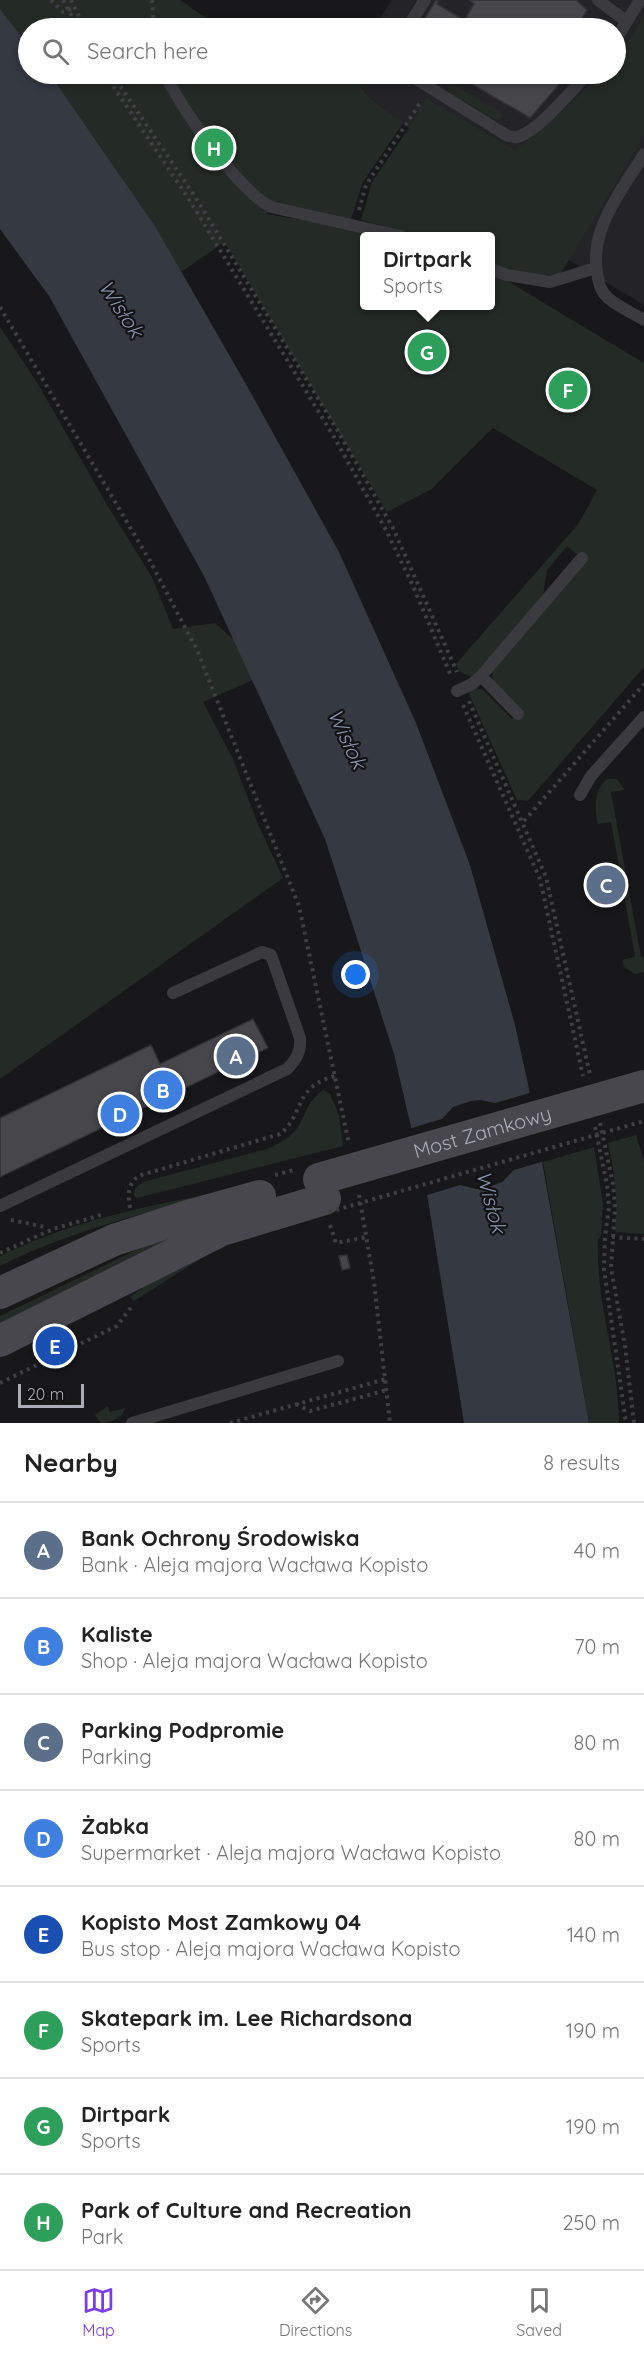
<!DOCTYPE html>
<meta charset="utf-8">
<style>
:root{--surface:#fff;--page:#f6f6f6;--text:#222;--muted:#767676;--line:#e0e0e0;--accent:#7c3aed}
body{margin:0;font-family:Quicksand,sans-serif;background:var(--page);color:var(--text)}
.scale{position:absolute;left:18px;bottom:15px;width:66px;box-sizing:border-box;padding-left:6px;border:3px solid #abacb7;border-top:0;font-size:16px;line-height:21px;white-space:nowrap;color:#abacb7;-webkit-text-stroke:4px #131214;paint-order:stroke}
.you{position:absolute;left:356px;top:975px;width:21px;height:21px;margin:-15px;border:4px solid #fff;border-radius:50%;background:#1a73e8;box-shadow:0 0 0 9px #1a73e833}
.badge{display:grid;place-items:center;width:39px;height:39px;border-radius:50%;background:var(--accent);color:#fff;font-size:20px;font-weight:700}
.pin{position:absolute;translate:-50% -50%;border:3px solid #fff;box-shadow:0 2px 6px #0006}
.popup{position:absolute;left:360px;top:232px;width:135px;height:78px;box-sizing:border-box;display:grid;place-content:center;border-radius:6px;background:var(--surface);filter:drop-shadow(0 2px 4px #0005);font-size:20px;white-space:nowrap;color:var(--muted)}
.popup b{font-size:22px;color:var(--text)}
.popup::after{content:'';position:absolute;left:50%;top:100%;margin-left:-12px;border:12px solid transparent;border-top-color:var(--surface)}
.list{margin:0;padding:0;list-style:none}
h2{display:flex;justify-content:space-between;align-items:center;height:78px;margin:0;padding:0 24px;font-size:26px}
h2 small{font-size:20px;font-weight:400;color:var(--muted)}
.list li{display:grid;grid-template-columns:39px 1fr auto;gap:18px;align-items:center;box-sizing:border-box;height:96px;padding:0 24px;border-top:2px solid var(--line)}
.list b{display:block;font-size:22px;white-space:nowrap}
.list p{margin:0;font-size:20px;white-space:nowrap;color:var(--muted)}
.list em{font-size:20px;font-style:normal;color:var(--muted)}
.icon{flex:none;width:33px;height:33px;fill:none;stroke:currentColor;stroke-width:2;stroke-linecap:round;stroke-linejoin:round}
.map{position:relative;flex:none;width:644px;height:1423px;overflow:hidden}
.search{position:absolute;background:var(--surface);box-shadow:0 3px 9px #0003;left:18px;right:18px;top:18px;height:66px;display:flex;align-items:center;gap:15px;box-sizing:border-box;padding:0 21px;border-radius:33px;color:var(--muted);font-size:22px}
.sheet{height:846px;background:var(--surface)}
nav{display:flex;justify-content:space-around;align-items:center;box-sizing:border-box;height:84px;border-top:2px solid var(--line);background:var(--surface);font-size:16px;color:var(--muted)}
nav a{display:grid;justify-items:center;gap:3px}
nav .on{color:var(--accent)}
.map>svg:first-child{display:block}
</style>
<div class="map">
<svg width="644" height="1423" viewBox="0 0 644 1423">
<rect width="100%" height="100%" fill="#181719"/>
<polygon fill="#242326" points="392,0 644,0 644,305 514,227 409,128 371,99 350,74 616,74 616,28 373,28"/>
<g fill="#242a26">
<polygon points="0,0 180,0 221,28 28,28 28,45 0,9"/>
<polygon points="644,16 644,136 560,275 535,275 490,265 490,236 420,236 361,220 372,182 409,128 426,98 515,150 555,118 600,74 616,74 616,59 622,52"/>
<path d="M 50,74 L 289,74 L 293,76 L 312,74 L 350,74 L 371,99 L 403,123 L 363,182 L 351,219 C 327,213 302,211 278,204 L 280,200 L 266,214 L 326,224 L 378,236 L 364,236 L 364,306 L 490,306 L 490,274 L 506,280 L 644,363 L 644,667 L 528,801 L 517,800 L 469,694 L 471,690 L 476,688 L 483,690 L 512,719 L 522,710 L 492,680 L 493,669 L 586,562 L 567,546 L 547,570 L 543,596 L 472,677 L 459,672 L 456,664 L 579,523 L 597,490 L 493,428 L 432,489 L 387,512 L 225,243 L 226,241 L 181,272 L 155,226 Z"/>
<polygon points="450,85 454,85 501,112 501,119 496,120 450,93 448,88"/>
<polygon points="0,327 38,384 106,503 152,577 173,629 215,623 235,641 253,680 203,702 233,759 258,824 283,878 0,1079"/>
<path d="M 607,779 L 617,779 L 625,790 L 611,792 L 641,957 L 644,957 L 644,972 L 635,974 L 624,967 L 622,960 L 635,957 L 611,822 L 598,824 C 594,808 594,790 607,779 Z"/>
<path d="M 323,1090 L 330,1094 L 339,1115 L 343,1146 L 137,1198 L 134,1196 L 135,1188 L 143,1182 L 270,1148 C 281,1142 291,1137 298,1127 C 308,1110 306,1103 323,1090 Z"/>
<path d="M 636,1135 L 644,1161 L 644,1234 L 615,1232 C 618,1201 615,1174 608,1143 Z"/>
<path d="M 594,1147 L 603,1204 L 601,1236 L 598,1239 C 595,1301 619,1361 619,1423 L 589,1423 L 543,1162 Z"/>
<path d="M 226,1191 C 149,1212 72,1230 0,1266 L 0,1256 C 71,1221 149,1205 226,1191 Z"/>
<polygon points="246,1230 134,1301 130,1297 178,1262"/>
<polygon points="163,1237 168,1239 168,1242 0,1327 0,1316"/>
<path d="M 108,1406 L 110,1412 L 125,1408 C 124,1417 110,1423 101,1423 L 95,1415 Z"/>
</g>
<polygon fill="#343942" points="0,9 28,45 28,74 50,74 155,226 247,386 339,552 416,723 470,865 515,1025 528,1084 589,1423 464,1423 428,1200 394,1054 325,839 205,578 49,296 0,229"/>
<polygon fill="#181719" points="533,1092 545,1161 514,1170 502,1182 486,1188 476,1189 460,1185 424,1196 408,1129 442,1119 453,1107 471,1101 480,1100 495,1103"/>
<g fill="#47474b" stroke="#323135" stroke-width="1.5">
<polygon points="436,0 439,1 437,4 477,28 419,28"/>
<polygon points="469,0 576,0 587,10 576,28 477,28 464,21 474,4"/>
<polygon points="455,74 552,74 563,80 530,118"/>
<polygon points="253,1019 268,1048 0,1177 0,1118 151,1045 160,1064"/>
<polygon points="347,1255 350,1268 342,1270 339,1256"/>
</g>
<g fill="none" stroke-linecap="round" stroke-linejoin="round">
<g stroke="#3f3f44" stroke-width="4" stroke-dasharray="3 4.5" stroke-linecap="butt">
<polyline points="51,0 63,12 74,8"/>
<polyline points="63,0 78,28"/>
<polyline points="71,0 85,28"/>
<polyline points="152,0 154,28"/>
<polyline points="105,74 190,201 334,437 386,530 413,586 451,676"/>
<polyline points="112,74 196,198 339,433 393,528 457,672"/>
<polyline points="359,210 366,185 422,100"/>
<polyline points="0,307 150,561 197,650 299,906 349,1144"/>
<polyline points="469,701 546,877 590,1075"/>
<polyline points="463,705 540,879 583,1076"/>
<polyline points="524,821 644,684"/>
<polyline points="600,1123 613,1184 615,1208 611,1268 625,1346 634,1423"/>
<polyline points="595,1127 607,1185 609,1207 605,1236 604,1269 626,1423"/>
<polyline points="275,1175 294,1170"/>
<polyline points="359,1195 374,1282 390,1423"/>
<path d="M 130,1208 C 128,1194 127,1186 138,1176 L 280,1134 C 305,1114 293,1087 335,1076"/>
<polyline points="11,1220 45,1227"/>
<polyline points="330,1225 336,1243 367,1237"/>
<polyline points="612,1237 644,1239"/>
<polyline points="0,1253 53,1229 101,1215"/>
<polyline points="0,1383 117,1326 132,1306"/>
<polyline points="296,1404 310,1411 387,1390"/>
<polyline points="230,1423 386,1379"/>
</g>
<g stroke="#3b3b3f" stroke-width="12">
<polyline points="598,0 626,21"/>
<polyline points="407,28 425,0"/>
<polyline points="616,39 640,0"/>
<path d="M 165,74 C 182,109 237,189 271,207 L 401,236"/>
<path d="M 408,74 L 506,135 C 509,136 513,138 516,137 C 535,135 573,89 587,74"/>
<path d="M 644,154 C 623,189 589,229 597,273 C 599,283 600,291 608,298 C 618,307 633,313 644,320"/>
<polyline points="490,269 507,275 550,282 596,268"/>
<polyline points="481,676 518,714"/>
<polyline points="457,691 472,684 481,676 582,558"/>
<polyline points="580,795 591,776 644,717"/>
<path d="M 0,1206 L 287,1069 C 297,1059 301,1051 300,1038 L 271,955 L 262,952 L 173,993"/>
<polyline points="132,1423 338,1361"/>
</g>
<g stroke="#47474d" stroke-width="32">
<polyline points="0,1293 114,1240 188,1216 260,1196"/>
<polyline points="0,1341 222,1230 325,1199"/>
</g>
<polyline stroke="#3f3f44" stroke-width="4" stroke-dasharray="3 4.5" stroke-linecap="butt" points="329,1212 644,1121"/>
<path stroke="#47474d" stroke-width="32" id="s1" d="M 319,1179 L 644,1086"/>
</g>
<g text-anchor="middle" stroke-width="4.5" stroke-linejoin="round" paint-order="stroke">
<g font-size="20" fill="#abacb7" stroke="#131214">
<text dy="7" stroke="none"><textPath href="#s1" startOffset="170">Most Zamkowy</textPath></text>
</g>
<g font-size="21" font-style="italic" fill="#8693ae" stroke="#131214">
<text transform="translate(121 309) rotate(57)" y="7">Wisłok</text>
<text transform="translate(347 739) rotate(65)" y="7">Wisłok</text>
<text transform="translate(491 1202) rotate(75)" y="7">Wisłok</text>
</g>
</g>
</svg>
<div class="scale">20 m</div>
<div class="you"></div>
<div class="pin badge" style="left:236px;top:1056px;background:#5c6f8a">A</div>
<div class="pin badge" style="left:163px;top:1090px;background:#3f7fe0">B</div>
<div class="pin badge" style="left:606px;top:885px;background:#5c6f8a">C</div>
<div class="pin badge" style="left:120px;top:1114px;background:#3f7fe0">D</div>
<div class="pin badge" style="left:55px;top:1346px;background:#1a4fb4">E</div>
<div class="pin badge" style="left:568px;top:390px;background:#2e9e5b">F</div>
<div class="pin badge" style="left:427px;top:352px;background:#2e9e5b">G</div>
<div class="popup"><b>Dirtpark</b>Sports</div>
<div class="pin badge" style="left:214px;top:148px;background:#2e9e5b">H</div>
<div class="search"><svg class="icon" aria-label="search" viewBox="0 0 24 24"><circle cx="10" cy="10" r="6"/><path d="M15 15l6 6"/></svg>Search here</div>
</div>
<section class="sheet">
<h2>Nearby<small>8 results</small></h2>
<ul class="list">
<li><span class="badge" style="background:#5c6f8a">A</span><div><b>Bank Ochrony Środowiska</b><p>Bank · Aleja majora Wacława Kopisto</p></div><em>40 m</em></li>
<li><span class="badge" style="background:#3f7fe0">B</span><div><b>Kaliste</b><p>Shop · Aleja majora Wacława Kopisto</p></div><em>70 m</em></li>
<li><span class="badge" style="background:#5c6f8a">C</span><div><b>Parking Podpromie</b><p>Parking</p></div><em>80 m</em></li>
<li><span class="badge" style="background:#3f7fe0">D</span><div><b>Żabka</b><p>Supermarket · Aleja majora Wacława Kopisto</p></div><em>80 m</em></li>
<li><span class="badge" style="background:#1a4fb4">E</span><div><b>Kopisto Most Zamkowy 04</b><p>Bus stop · Aleja majora Wacława Kopisto</p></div><em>140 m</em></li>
<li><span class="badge" style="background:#2e9e5b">F</span><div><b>Skatepark im. Lee Richardsona</b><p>Sports</p></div><em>190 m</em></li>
<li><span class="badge" style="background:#2e9e5b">G</span><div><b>Dirtpark</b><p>Sports</p></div><em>190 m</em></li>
<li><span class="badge" style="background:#2e9e5b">H</span><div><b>Park of Culture and Recreation</b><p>Park</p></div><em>250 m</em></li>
</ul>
</section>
<nav>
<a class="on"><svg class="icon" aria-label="map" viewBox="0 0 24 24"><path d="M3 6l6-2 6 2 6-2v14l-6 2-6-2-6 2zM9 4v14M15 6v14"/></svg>Map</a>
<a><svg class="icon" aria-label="directions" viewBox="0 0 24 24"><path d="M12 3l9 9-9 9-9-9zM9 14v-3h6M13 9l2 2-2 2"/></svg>Directions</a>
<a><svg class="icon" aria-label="saved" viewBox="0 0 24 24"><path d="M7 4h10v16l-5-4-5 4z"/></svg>Saved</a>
</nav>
